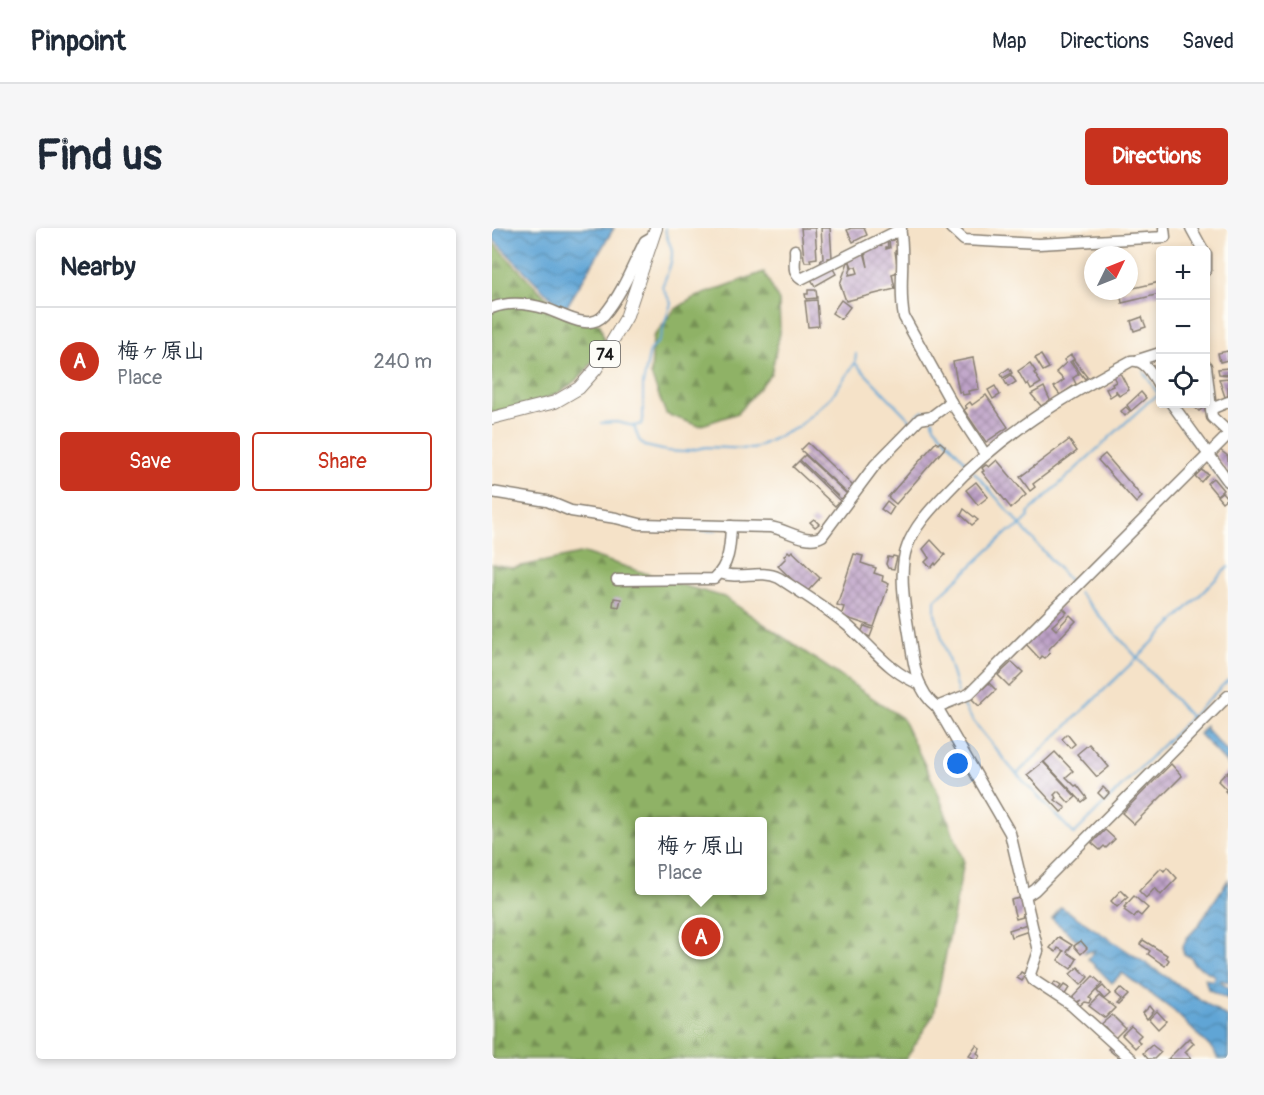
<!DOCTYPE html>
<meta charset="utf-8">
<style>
:root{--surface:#fff;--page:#f6f6f7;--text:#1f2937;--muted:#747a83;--line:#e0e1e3;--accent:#c8321e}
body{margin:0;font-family:Pangolin,"Klee One",sans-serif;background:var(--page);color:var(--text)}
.controls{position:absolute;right:18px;top:18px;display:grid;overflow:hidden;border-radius:6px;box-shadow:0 3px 9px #0003}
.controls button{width:54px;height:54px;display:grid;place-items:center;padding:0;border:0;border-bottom:2px solid var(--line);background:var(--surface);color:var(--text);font:30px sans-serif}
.compass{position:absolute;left:592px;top:18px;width:54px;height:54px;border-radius:50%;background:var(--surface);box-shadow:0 3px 9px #0003;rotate:47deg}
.you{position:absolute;left:466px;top:536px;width:21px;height:21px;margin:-15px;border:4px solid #fff;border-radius:50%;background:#1a73e8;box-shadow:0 0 0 9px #1a73e833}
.badge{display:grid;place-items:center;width:39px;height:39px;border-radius:50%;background:var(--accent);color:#fff;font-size:20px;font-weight:700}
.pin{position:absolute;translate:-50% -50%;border:3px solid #fff;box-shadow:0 2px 6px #0006}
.popup{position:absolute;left:143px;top:589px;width:132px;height:78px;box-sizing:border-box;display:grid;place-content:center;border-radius:6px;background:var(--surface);filter:drop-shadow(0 2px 4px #0005);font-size:20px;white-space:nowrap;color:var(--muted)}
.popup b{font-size:22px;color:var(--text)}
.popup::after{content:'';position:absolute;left:50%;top:100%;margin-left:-12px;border:12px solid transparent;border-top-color:var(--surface)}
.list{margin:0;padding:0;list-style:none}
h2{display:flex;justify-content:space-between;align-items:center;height:78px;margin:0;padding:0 24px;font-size:26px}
h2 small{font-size:20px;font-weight:400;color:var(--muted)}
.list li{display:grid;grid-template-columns:39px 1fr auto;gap:18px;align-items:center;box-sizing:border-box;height:108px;padding:0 24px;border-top:2px solid var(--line)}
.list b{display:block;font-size:22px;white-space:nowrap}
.list p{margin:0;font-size:20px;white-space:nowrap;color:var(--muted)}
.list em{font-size:20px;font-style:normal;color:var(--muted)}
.actions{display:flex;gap:12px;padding:18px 24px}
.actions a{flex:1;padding:14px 0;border:2px solid var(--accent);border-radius:6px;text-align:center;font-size:21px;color:var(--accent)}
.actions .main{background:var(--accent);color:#fff}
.icon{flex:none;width:33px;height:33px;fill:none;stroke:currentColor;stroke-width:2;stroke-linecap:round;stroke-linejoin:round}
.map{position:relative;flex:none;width:736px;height:831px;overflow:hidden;border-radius:6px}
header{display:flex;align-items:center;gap:36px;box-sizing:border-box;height:84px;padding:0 30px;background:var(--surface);border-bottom:2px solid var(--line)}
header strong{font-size:28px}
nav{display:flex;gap:33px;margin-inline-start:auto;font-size:21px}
.intro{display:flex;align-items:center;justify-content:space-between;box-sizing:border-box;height:144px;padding:0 36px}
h1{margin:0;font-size:42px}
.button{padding:15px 27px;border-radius:6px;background:var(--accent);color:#fff;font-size:21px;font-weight:700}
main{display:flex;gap:36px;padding:0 36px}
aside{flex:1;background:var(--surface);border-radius:6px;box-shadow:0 3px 9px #0003}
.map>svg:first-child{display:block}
</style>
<header>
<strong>Pinpoint</strong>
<nav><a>Map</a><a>Directions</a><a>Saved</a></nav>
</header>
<div class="intro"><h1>Find us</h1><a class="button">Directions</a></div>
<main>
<aside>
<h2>Nearby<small></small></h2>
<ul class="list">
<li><span class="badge">A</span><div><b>梅ヶ原山</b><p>Place</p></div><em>240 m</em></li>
</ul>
<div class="actions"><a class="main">Save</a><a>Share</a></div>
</aside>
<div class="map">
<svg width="736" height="831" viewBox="0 0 736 831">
<defs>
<pattern id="forest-firs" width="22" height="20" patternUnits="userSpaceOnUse" patternTransform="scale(1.5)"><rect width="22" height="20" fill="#8fb266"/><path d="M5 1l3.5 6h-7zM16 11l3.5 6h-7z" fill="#749053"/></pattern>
<pattern id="water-waves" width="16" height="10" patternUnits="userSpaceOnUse" patternTransform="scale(1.5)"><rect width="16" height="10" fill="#60a5d5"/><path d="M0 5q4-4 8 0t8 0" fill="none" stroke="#4e86ac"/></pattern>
<pattern id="building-cross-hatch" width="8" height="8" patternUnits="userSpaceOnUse" patternTransform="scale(1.5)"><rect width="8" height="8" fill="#bea2c7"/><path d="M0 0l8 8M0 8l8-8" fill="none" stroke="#9a83a1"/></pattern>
</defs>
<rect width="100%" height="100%" fill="#fdfcf7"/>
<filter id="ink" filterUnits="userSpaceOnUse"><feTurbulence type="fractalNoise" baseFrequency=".0167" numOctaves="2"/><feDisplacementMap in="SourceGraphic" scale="12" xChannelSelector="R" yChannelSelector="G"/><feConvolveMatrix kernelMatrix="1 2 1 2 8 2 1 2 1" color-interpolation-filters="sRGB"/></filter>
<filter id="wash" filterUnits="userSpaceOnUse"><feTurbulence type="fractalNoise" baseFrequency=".008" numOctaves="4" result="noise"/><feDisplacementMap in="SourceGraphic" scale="24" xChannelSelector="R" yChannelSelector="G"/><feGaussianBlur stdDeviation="1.35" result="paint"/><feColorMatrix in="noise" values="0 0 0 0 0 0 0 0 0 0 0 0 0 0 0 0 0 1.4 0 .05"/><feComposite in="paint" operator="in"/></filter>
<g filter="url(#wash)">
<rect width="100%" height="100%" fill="#f5e2c8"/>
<g fill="url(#forest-firs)" stroke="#566741" stroke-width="1.5" fill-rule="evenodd">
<path d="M 0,14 L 66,82 L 73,85 L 84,85 L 108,96 L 112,112 C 107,121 102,133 95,141 C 70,171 36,177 0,186 Z"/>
<polygon points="272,44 287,73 288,105 279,146 246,185 207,198 174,186 159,147 161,109 182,82 201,70"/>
<path d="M 92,325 L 186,356 L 232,369 L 410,490 L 444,560 L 472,634 L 442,786 L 414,831 L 0,831 L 0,336 L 21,340 ZM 148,594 L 270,594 L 270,662 L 148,662 Z"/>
</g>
<g fill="url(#water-waves)" stroke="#3e6078" stroke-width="1.5">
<polygon points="0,0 122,0 72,83 0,10"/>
<polygon points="714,498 714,501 736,525 736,537 707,506"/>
<polygon points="736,652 736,755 730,752 728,753 736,761 736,771 716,761 713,750 720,753 723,748 701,735 700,730 692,726 690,720 695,710 706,698"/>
<polygon points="569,679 736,790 736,831 726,831 722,823 682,783 630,745 620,755 596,731 603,722 593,725 594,721 591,717 560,691"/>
</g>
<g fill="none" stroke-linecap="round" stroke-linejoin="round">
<g stroke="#60a5d5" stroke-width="2">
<polyline points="364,126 363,135 419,193"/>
<polyline points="651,143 668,169"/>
<polyline points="673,176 710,227"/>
<path d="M 423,189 C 427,184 432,181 438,186"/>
<polyline points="441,192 442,198 475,235"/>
<polyline points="109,195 124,194 142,198 147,212 153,218 175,223 191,224 214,219 261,221 306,199 339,169 363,135"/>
<path d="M 142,198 L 150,196 L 151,192 L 151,156 L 158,122 L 167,113 L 179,75 L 170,59 C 174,48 183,31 179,19 C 176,11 174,10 173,0"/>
<polyline points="715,234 736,262"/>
<polyline points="482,244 581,357"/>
<polyline points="198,302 225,303"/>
<polyline points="586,364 705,496"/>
<path d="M 466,465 L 443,386 L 443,372 L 517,303 C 525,303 531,294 537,289 L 536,285 L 656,174 L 667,167"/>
<polyline points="469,473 481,493 519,540 582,606 736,452"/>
<polyline points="526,545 641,434 736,339"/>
</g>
</g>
<g id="blocks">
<g fill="url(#building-cross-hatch)">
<polygon points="309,0 323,0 325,30 318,31 319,34 313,34 312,31"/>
<polygon points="329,0 338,0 340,30 335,30 336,36 328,40 329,31 331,31"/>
<polygon points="359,0 372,0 375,7 361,14 355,2"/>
<polygon points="404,11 406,21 403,23 406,44 400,46 403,61 354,73 348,56 356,34 358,34 359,40 357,47 366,45 364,39 360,39 357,31 372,24 376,39 373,23 395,12 396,19 394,19 394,21 398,20 397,13"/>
<polygon points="340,39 344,46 323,58 319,51"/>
<polygon points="668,54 668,66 630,75 628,63 637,63 637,61"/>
<polygon points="316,62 324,62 325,70 314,71 313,66 316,66"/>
<polygon points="325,72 327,98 316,99 313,73"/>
<polygon points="349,72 358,79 349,91 340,85"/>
<polygon points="650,89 654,99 642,103 639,93"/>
<polygon points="736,123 736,132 728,134 726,125"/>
<polygon points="549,127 557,140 551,143 543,130"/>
<polygon points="579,127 582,131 578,134 587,146 581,150 584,156 568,167 562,159 572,152 564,144 574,135 572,132"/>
<polygon points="481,130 487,161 476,163 477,166 471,167 470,164 467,164 461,134"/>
<polygon points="582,132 595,149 593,151 580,134"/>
<polygon points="538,135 544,144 542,145 549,155 539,161 536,155 534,157 526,143"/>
<polygon points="517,140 520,145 511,150 509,146"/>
<polygon points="736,140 736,147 727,146 726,141"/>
<polygon points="628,145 637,162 627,168 624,162 624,165 618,169 614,161 621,158 620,156 624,154 621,148"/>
<polygon points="519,147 524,154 516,159 512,152"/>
<polygon points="736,150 736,168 733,169 727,151"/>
<polygon points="503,158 508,167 501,171 496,162"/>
<polygon points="552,159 558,172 549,178 539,166"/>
<polygon points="649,164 654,170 639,183 635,177"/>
<polygon points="494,167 516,199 494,214 472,182 475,180 473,178 478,174 480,177"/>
<polygon points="699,176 712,176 709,177 711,180 707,183"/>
<polygon points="634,179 638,183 633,188 629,183"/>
<polygon points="577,212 585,223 541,256 543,259 538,263 528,249"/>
<polygon points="444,214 446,216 448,214 453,218 452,221 404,276 396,269"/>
<polygon points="316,215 361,258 355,265 309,222"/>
<polygon points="728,222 736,228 736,244 723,228"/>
<polygon points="613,226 650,269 644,275 606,232"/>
<polygon points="313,227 355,266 349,271 308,232"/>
<polygon points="505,232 534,267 519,280 490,244 492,243 490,240 494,237 497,239"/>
<polygon points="307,233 348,273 343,278 301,239"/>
<polygon points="709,242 716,246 709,254 703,248"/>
<polygon points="721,250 731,262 725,267 715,255"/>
<polygon points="484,254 496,269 486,277 474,262"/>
<polygon points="730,264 735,270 730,274 725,268"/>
<polygon points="395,273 402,279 397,287 389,281"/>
<polygon points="472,281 486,292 480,297 469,287"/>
<polygon points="322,291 327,296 323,299 318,294"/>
<polygon points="439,312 453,327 444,337 443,335 439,340 433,334 437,330 431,321"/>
<polygon points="296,323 298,325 300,323 328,350 314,365 286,338 294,330 292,328"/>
<polygon points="362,326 371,328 369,335 384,340 382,345 391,348 390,353 397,356 382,399 349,388 352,379 345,377"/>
<polygon points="401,328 405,329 402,341 396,340 394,336 396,329 400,330"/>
<polygon points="122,370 129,371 127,379 121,378"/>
<polygon points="569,378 575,384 560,398 564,402 578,387 584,393 556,422 558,425 553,430 550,428 548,431 533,415"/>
<polygon points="372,398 381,401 378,409 369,405"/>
<polygon points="520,434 531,444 517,458 506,447"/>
<polygon points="497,455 504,462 487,478 480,471"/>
<polygon points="575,506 583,516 578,520 570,511"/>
<polygon points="597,516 617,539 605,549 585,526"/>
<polygon points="563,524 581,543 574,549 583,558 585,557 595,570 590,574 552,534"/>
<polygon points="551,534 584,569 577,575 566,563 562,567 565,570 563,572 574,580 569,584 535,547"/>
<polygon points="679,536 690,548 642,596 630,585"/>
<polygon points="736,543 736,566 733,563 735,562 726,553"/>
<polygon points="611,559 617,565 612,571 606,565"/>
<polygon points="613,602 623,611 614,620 612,618 608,622 600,615"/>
<polygon points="675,639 685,650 669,667 663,660 654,670 647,663 669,640 672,643"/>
<polygon points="629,662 636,669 625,679 619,673"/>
<polygon points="642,668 656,680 649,688 645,685 642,689 632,682 634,680 632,679"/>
<polygon points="528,670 532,685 530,686 531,689 524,691 519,672"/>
<polygon points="535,696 537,703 519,709 517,702"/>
<polygon points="567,709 580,717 575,724 585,731 579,741 566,732 572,723 566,720 564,724 558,720"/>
<polygon points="651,712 675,727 674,729 677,732 673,738 656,726 658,723 648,716"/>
<polygon points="589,713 595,720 589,726 582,718"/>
<polygon points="586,739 596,749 589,757 578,746"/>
<polygon points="529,744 534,747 530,753 525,750"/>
<polygon points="601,748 610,756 597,770 599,772 597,775 592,774 586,779 583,776 588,772 582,775 579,771"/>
<polygon points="563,754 569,758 565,763 559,759"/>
<polygon points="572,757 577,760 572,768 566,765"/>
<polygon points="611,758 618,766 612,771 605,763"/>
<polygon points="628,760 636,767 626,777 624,776 629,771 623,766"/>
<polygon points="607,768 623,780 613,790 597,778"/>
<polygon points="658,778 662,783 655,791 651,785"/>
<polygon points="665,783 674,793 666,801 657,791"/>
<polygon points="620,787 633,800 623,810 612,798 610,801 607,798"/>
<polygon points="639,798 649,807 645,811 648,815 643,820 630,807"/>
<polygon points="697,810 702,815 693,824 700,831 676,831"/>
<polygon points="484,817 488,820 485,825 488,827 486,831 480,831 481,830 477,827"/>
<polygon points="620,817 637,831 628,831 616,821"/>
<polygon points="660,817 669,824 662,831 656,831 651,825"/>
</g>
</g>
</g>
<g filter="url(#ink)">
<use href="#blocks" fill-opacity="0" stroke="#887f72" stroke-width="1.5"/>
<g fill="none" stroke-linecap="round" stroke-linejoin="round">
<g stroke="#887f72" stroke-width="13">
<g id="minor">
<path d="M 408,0 C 414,30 406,60 412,89 L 459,174 L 493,226"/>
<polyline points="459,0 472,12 547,16 673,9 672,0"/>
<polyline points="699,0 711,22"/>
<path d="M 303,22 C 304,33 299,44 309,51 L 409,1"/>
<polyline points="714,26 714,42"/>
<path d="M 0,80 C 17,73 38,76 55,81 C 71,86 97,104 112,87 C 130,66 141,37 153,13 L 160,9"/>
<polyline points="646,132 668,125"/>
<polyline points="714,138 720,189 736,204"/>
<polyline points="680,176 736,253"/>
<polyline points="719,181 736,174"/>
<path d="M 0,264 L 55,273 L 79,283 L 124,290 L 148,296 L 278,299 C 294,301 315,317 330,308 L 383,237 L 428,191 L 439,189 L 459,174"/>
<path d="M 228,345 C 248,352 268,341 287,350 C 310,365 335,380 356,398 C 379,418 398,445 428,456"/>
<path d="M 125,352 L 222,351 C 238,336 238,318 239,298"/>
<polyline points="445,479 477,466 736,207"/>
<polyline points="534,668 543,662 736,468"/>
<path d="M 639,831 L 579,777 L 541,752 L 538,746 L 546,723 L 518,605 L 445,479 C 423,463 421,430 417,405 C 413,381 406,342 415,319 C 423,297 439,281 455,264 C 509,206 570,170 639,133 C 654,131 661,148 668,159"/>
</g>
</g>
<g stroke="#887f72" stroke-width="14">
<polyline id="major" points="0,190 63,174 87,160 104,141 134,90 164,0"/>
</g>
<use href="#minor" stroke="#fff" stroke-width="10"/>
<use href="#major" stroke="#fff" stroke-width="12"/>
</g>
</g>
<g text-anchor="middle" stroke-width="5" stroke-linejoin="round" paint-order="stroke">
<rect fill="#fdfcf7" stroke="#605f5e" stroke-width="1.5" x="98" y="113" width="30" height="26" rx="4.5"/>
<g font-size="16" font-weight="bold" fill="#1c1c1c">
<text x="113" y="132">74</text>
</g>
</g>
</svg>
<div class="controls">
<button>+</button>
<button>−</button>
<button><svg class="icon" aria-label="locate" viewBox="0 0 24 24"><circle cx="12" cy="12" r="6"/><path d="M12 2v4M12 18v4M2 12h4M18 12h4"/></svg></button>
</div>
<svg class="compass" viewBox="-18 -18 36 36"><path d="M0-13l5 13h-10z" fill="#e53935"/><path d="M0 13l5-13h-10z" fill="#747a83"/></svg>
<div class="you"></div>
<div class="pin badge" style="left:209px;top:709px">A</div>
<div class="popup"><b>梅ヶ原山</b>Place</div>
</div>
</main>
